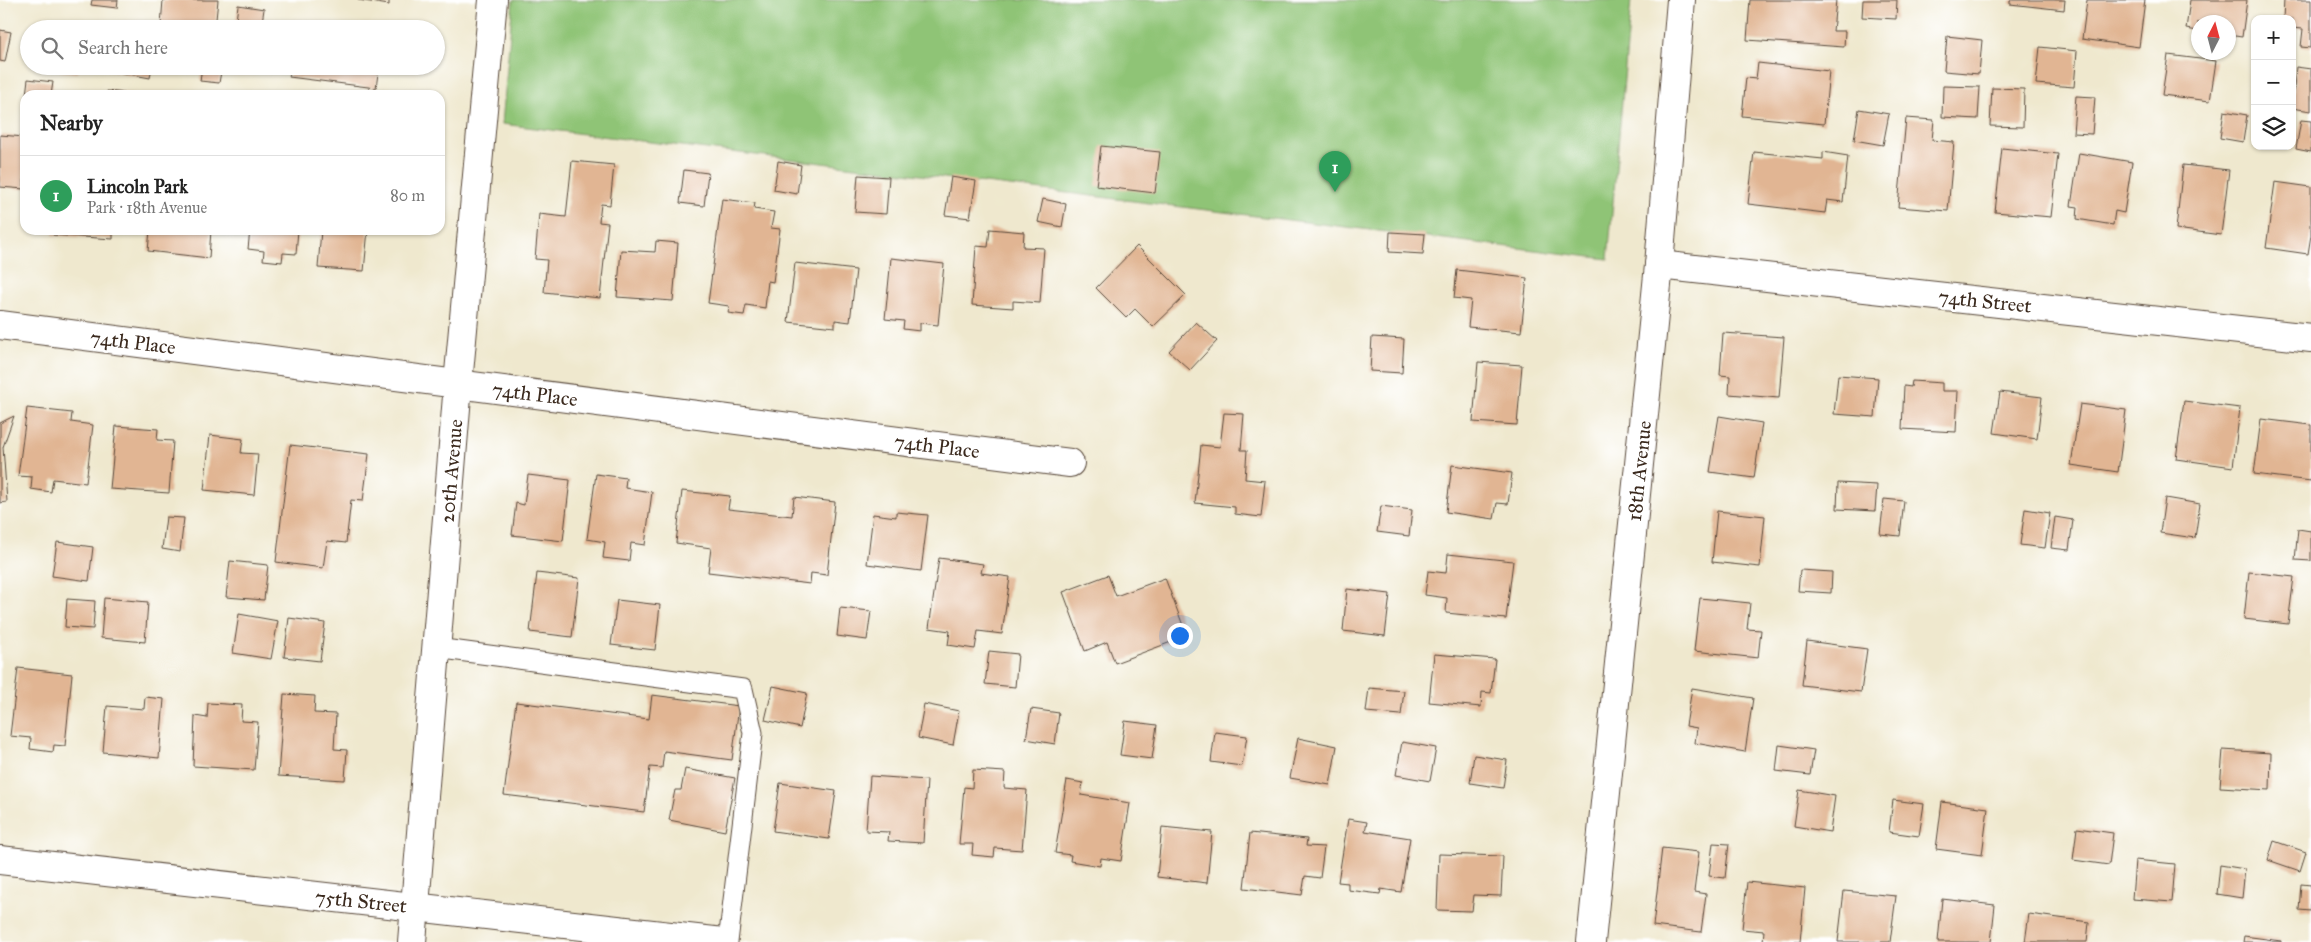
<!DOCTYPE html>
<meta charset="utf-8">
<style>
:root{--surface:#fff;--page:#f6f6f6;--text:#222;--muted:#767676;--line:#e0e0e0;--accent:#0f766e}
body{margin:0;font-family:"IM FELL Great Primer",serif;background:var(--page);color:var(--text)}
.controls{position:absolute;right:15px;top:15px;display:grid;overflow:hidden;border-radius:10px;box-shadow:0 1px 4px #0004}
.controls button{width:45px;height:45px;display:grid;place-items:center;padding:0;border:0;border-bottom:1px solid var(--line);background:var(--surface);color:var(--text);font:25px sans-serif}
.compass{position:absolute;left:2191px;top:15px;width:45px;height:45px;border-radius:50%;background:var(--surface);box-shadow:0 1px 4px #0004;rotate:6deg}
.you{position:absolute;left:1179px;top:635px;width:18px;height:18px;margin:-12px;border:4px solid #fff;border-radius:50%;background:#1a73e8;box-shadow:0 0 0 8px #1a73e833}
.badge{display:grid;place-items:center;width:32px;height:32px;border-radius:50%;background:var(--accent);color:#fff;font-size:16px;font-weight:700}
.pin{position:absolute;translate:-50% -41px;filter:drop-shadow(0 1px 2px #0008)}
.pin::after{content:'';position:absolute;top:26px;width:18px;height:15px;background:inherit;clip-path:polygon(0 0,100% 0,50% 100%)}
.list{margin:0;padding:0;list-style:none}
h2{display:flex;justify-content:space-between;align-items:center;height:65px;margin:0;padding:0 20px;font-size:21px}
h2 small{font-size:16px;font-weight:400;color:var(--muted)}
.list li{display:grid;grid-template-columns:32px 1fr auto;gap:15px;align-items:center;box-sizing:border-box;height:80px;padding:0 20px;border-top:1px solid var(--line)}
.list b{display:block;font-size:19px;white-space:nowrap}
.list p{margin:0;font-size:16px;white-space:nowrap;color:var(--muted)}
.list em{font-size:16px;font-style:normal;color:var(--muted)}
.icon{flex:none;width:28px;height:28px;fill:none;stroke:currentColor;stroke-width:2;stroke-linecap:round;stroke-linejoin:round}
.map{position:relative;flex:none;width:2311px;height:942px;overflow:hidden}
.search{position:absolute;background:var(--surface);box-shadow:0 1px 4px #0004;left:20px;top:20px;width:425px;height:55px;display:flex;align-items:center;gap:12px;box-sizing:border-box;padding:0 18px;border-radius:28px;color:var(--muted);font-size:19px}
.panel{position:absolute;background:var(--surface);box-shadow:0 1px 4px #0004;left:20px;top:90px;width:425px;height:145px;border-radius:15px}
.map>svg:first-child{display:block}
</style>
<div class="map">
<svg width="2311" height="942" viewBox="0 0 2311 942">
<rect width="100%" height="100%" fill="#fff"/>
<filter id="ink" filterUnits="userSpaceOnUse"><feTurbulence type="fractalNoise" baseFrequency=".02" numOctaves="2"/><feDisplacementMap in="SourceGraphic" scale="10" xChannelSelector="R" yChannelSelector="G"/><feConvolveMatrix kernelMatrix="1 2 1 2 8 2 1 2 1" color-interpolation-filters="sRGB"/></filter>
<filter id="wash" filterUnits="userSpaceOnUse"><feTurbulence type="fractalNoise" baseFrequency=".0096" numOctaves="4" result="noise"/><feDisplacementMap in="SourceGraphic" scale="20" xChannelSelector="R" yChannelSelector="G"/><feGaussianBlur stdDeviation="1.12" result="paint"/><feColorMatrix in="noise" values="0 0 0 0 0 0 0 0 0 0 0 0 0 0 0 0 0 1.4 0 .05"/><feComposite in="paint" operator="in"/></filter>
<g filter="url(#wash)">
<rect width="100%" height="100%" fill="#efe8ce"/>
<polygon fill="#8fc476" stroke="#65774a" points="513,0 1631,0 1608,259 502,124"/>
<g id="blocks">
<g fill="#e1b593">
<polygon points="92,0 118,0 117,8 91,5"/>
<polygon points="163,0 218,0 215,29 161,25"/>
<polygon points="358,0 389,0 389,5"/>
<polygon points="1750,0 1836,0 1833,31 1845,31 1844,47 1747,40"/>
<polygon points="1863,0 1897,0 1896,19 1862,17"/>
<polygon points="2010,0 2065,0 2064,10 2010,4"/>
<polygon points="2087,0 2145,0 2139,47 2082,39"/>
<polygon points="2190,0 2247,0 2242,37 2228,35 2228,22 2198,22 2198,31 2186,29"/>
<polygon points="2284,0 2311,0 2311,48 2301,47 2303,29 2292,28 2292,19 2283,19"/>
<polygon points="238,5 264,9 261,29 235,29"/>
<polygon points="296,22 341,28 341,29 296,29"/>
<polygon points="0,30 11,32 5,62 0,61"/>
<polygon points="1947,36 1982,40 1979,74 1944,71"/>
<polygon points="2040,47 2077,51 2074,87 2036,84"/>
<polygon points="2168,55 2216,61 2210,101 2162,95"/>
<polygon points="1758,63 1829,71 1824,124 1742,116 1746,78 1756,79"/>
<polygon points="59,66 79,66 78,73 59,71"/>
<polygon points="108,66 152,66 150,78 107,70"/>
<polygon points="202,66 222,66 219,83 200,81"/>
<polygon points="291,66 379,66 376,88 289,77"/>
<polygon points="2296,67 2311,69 2311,111 2292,108"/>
<polygon points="28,79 53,82 51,95 26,95"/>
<polygon points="1943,86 1980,87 1978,119 1942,117"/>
<polygon points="1992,88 2024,89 2023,127 1990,126"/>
<polygon points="107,91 134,94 134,95 107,95"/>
<polygon points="2076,96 2095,97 2092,134 2073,133"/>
<polygon points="1859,109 1889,114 1883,145 1854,140"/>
<polygon points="2224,111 2247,115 2243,142 2220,138"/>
<polygon points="1906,118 1934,120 1932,140 1954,142 1948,211 1898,207"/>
<polygon points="2301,120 2311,121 2311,152 2296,149"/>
<polygon points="0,135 25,137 24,189 0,187"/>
<polygon points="1101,146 1160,152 1155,193 1096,186"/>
<polygon points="2002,148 2058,154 2051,217 1995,212"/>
<polygon points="1754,152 1823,159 1823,152 1848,156 1843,202 1827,200 1825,213 1748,204"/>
<polygon points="2079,153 2132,162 2124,213 2115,211 2113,225 2077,219 2078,207 2071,206"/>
<polygon points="572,161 614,165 610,205 601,204 599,222 608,223 600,298 544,292 547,260 535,259 539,214 566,217"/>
<polygon points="778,161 801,165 797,194 774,190"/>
<polygon points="2183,165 2229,170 2221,235 2176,229"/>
<polygon points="684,170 708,173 704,206 680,203"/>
<polygon points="858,175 889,177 886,214 855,212"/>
<polygon points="951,177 976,181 970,218 945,215"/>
<polygon points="2275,182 2311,187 2311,235 2308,254 2266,248"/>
<polygon points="722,199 755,203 754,209 774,212 771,228 780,229 773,282 768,281 765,308 746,305 744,315 728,313 729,306 708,303"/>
<polygon points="1043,199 1066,204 1062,227 1038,222"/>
<polygon points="990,229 1024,232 1023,247 1044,248 1040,303 1013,301 1013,308 972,305 976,246 988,247"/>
<polygon points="54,230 113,230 113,239 53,235"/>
<polygon points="150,230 211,230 209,258 148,251"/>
<polygon points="250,230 298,230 296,254 283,253 282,262 263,260 264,251 248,249"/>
<polygon points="321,230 368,230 364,271 318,268"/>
<polygon points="1390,232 1425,234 1423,254 1389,252"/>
<polygon points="656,241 678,243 673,301 617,297 621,250 655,252"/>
<polygon points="1137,246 1186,295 1153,327 1135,309 1126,318 1096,288"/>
<polygon points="891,258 944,264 938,325 920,323 920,331 903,329 904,321 885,319"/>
<polygon points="795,263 856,270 850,322 835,320 835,327 788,322"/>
<polygon points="1457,270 1527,278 1521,332 1468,327 1471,300 1454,298"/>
<polygon points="1196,322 1217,341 1190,370 1169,351"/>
<polygon points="1723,333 1784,337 1779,398 1729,394 1730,376 1720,375"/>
<polygon points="1372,337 1404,339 1402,373 1370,371"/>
<polygon points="1478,362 1522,365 1517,425 1473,422"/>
<polygon points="1838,375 1878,378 1875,417 1834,414"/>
<polygon points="1912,381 1942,383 1942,391 1958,391 1956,432 1902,429 1904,386 1911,387"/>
<polygon points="2000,392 2042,397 2037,439 1994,433"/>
<polygon points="2184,401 2240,408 2233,467 2176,459"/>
<polygon points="2080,404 2126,410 2118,472 2071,465"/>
<polygon points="27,408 72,413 71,422 93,425 86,483 53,479 51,492 31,489 32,477 18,476"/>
<polygon points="1224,413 1244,414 1241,450 1247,450 1245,479 1265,481 1261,517 1235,514 1235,507 1195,503 1201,445 1220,447"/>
<polygon points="14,416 3,447 7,502 0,503 0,423"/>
<polygon points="1719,416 1762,423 1754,478 1710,472"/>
<polygon points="2261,419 2311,425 2311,481 2254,474"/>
<polygon points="116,426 158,429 157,440 173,441 169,493 110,489"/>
<polygon points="210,435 243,439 241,453 258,454 254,495 204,490"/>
<polygon points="290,445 369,454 363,501 351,500 346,543 327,541 323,568 276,562"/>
<polygon points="1452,465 1512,473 1508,504 1497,503 1494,519 1446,512"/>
<polygon points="596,474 626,478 625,488 652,492 645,545 631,543 629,561 603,558 605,542 587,539"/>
<polygon points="528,475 570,480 563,541 512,535 516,503 524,505"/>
<polygon points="1838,483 1877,485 1875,511 1837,509"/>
<polygon points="682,491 730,496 728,509 792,516 794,497 835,502 827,575 811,573 810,584 708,572 711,548 676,543"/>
<polygon points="2165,498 2200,504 2195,538 2160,533"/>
<polygon points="1884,499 1904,501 1900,536 1880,534"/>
<polygon points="1381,506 1412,510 1409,536 1377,532"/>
<polygon points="2025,509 2050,513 2045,548 2020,545"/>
<polygon points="1717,511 1765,516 1760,567 1712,562"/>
<polygon points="896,512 928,515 921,571 867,564 873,514 896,517"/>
<polygon points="166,517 184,518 180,552 162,549"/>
<polygon points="2055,517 2073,520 2069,550 2051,548"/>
<polygon points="2298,529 2311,531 2311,561 2295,560"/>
<polygon points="57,542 93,547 89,581 52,576"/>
<polygon points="1448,554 1513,561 1506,619 1446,613 1447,598 1425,595 1428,571 1446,573"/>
<polygon points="939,558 983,564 981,573 1010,577 1002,634 978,631 975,649 948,645 950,631 929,628"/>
<polygon points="230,561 268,565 264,600 226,597"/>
<polygon points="1800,570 1832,572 1831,593 1798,591"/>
<polygon points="2249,572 2294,577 2288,624 2244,619"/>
<polygon points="537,573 579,578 572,637 530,632"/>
<polygon points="1108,575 1116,596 1165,578 1187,636 1115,663 1107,642 1085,651 1063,592"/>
<polygon points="1347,589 1390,594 1385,636 1343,631"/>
<polygon points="104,598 148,602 145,642 101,638"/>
<polygon points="1700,598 1750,603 1747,629 1761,630 1758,658 1694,651"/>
<polygon points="67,599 95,601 93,629 65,627"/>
<polygon points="617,600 660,605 655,650 611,645"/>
<polygon points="840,608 871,611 867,640 837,636"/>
<polygon points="239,614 278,621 271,659 233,653"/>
<polygon points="289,618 325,623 320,661 284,657"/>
<polygon points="1807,641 1867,649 1861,692 1802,685"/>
<polygon points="989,651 1018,654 1015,687 985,684"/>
<polygon points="1434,654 1495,659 1491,693 1482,692 1481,707 1429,702"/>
<polygon points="18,668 72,674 65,746 54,745 53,752 30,749 31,738 10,736"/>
<polygon points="773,686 807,693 800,728 765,720"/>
<polygon points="1369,688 1404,691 1401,715 1366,712"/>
<polygon points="1692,688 1753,698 1745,752 1695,743 1697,728 1686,726"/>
<polygon points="284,694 315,696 314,713 336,714 334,749 347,750 345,780 278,776"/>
<polygon points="652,695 739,706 732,760 664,751 662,768 650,767 644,812 504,795 516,702 649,719"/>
<polygon points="145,697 164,699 159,758 103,752 107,706 144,709"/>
<polygon points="208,703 242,705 241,721 258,722 254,770 193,766 195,716 207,718"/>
<polygon points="924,704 959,711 953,745 918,738"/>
<polygon points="1031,709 1059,713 1055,744 1026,739"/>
<polygon points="1125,721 1157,725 1152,759 1120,755"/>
<polygon points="1215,732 1247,736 1242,766 1211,762"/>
<polygon points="1298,738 1337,746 1330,785 1290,778"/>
<polygon points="1402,742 1436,748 1430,781 1396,775"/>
<polygon points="1779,745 1814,750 1810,775 1776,771"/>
<polygon points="2223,750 2271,753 2270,790 2220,787"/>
<polygon points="1474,755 1507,760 1503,788 1470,783"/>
<polygon points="685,769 735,778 725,831 669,820 675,790 681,790"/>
<polygon points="973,770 1005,772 1004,788 1027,790 1022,850 995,848 994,857 972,855 973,844 959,844 964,787 972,788"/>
<polygon points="870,776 927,780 923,843 888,841 889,832 866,831"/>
<polygon points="1067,780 1083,783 1081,795 1130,803 1121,861 1101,858 1100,866 1070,861 1071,855 1055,853"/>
<polygon points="780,783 836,791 829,839 773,831"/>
<polygon points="1799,790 1835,796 1830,832 1794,826"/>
<polygon points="1893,800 1924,804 1919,836 1889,832"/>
<polygon points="1942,802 1988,808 1982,855 1936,849"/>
<polygon points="1348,819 1367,822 1365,831 1410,838 1401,892 1381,889 1380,894 1348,890 1348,883 1338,882"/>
<polygon points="1162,827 1212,832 1207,883 1157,877"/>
<polygon points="2077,828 2113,833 2109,865 2073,860"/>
<polygon points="1250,833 1307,839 1306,846 1324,847 1320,878 1305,876 1302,895 1244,888"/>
<polygon points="2274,841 2306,852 2300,871 2268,860"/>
<polygon points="1713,843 1729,844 1725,878 1709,876"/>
<polygon points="1662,848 1699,852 1694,892 1706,894 1701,932 1653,926"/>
<polygon points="1439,854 1503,856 1501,896 1474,895 1472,911 1437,910"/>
<polygon points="2135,860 2175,864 2172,902 2132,899"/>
<polygon points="2220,865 2245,869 2242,898 2217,894"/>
<polygon points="1747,882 1805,888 1800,942 1763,941 1764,931 1742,929"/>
<polygon points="2301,884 2311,885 2311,911 2299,910"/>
<polygon points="1844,891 1896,896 1890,942 1838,942"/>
<polygon points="1942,899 1995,905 1991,942 1938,942"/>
<polygon points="2029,914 2089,922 2087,942 2025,942"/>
<polygon points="2244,936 2281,941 2281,942 2243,942"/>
</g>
</g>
</g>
<g filter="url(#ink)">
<use href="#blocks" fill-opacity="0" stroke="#564638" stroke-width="1"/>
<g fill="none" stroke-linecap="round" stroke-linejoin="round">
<g stroke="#564638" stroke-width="21">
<polyline id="service" points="436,648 743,689 753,733 728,942"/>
</g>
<g stroke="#564638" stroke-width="30">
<g id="minor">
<polyline points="1659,265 2311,338"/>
<polyline points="0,325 1070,463"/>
<polyline points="412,942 458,384 493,0"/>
<polyline points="1591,942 1659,265 1681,0"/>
</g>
</g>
<g stroke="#564638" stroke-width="30">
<polyline id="tertiary" points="0,860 723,942"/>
</g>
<use href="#service" stroke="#fff" stroke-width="19"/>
<use href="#minor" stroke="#fff" stroke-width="28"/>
<use href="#tertiary" stroke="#fff" stroke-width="28"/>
</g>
</g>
<g text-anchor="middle" stroke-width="5" stroke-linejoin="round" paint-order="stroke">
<g font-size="20" fill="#3b2a1e" stroke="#fff">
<text transform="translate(1985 301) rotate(6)" y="7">74th Street</text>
<text transform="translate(133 342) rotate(7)" y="7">74th Place</text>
<text transform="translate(535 394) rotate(7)" y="7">74th Place</text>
<text transform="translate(937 446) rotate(7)" y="7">74th Place</text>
<text transform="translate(451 471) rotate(-85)" y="7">20th Avenue</text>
<text transform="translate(1639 471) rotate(-84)" y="7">18th Avenue</text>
<text transform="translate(361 901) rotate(6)" y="7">75th Street</text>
</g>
</g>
</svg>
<div class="controls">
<button>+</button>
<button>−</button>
<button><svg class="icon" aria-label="layers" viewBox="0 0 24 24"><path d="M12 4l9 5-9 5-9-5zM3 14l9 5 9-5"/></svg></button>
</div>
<svg class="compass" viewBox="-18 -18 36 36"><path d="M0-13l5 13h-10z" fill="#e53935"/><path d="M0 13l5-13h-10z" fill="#767676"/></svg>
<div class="you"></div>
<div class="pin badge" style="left:1335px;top:192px;background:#2e9e5b">1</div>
<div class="search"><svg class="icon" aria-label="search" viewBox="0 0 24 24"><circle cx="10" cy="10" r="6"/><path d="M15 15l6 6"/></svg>Search here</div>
<section class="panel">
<h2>Nearby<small></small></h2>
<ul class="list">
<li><span class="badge" style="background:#2e9e5b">1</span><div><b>Lincoln Park</b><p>Park · 18th Avenue</p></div><em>80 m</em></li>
</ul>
</section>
</div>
